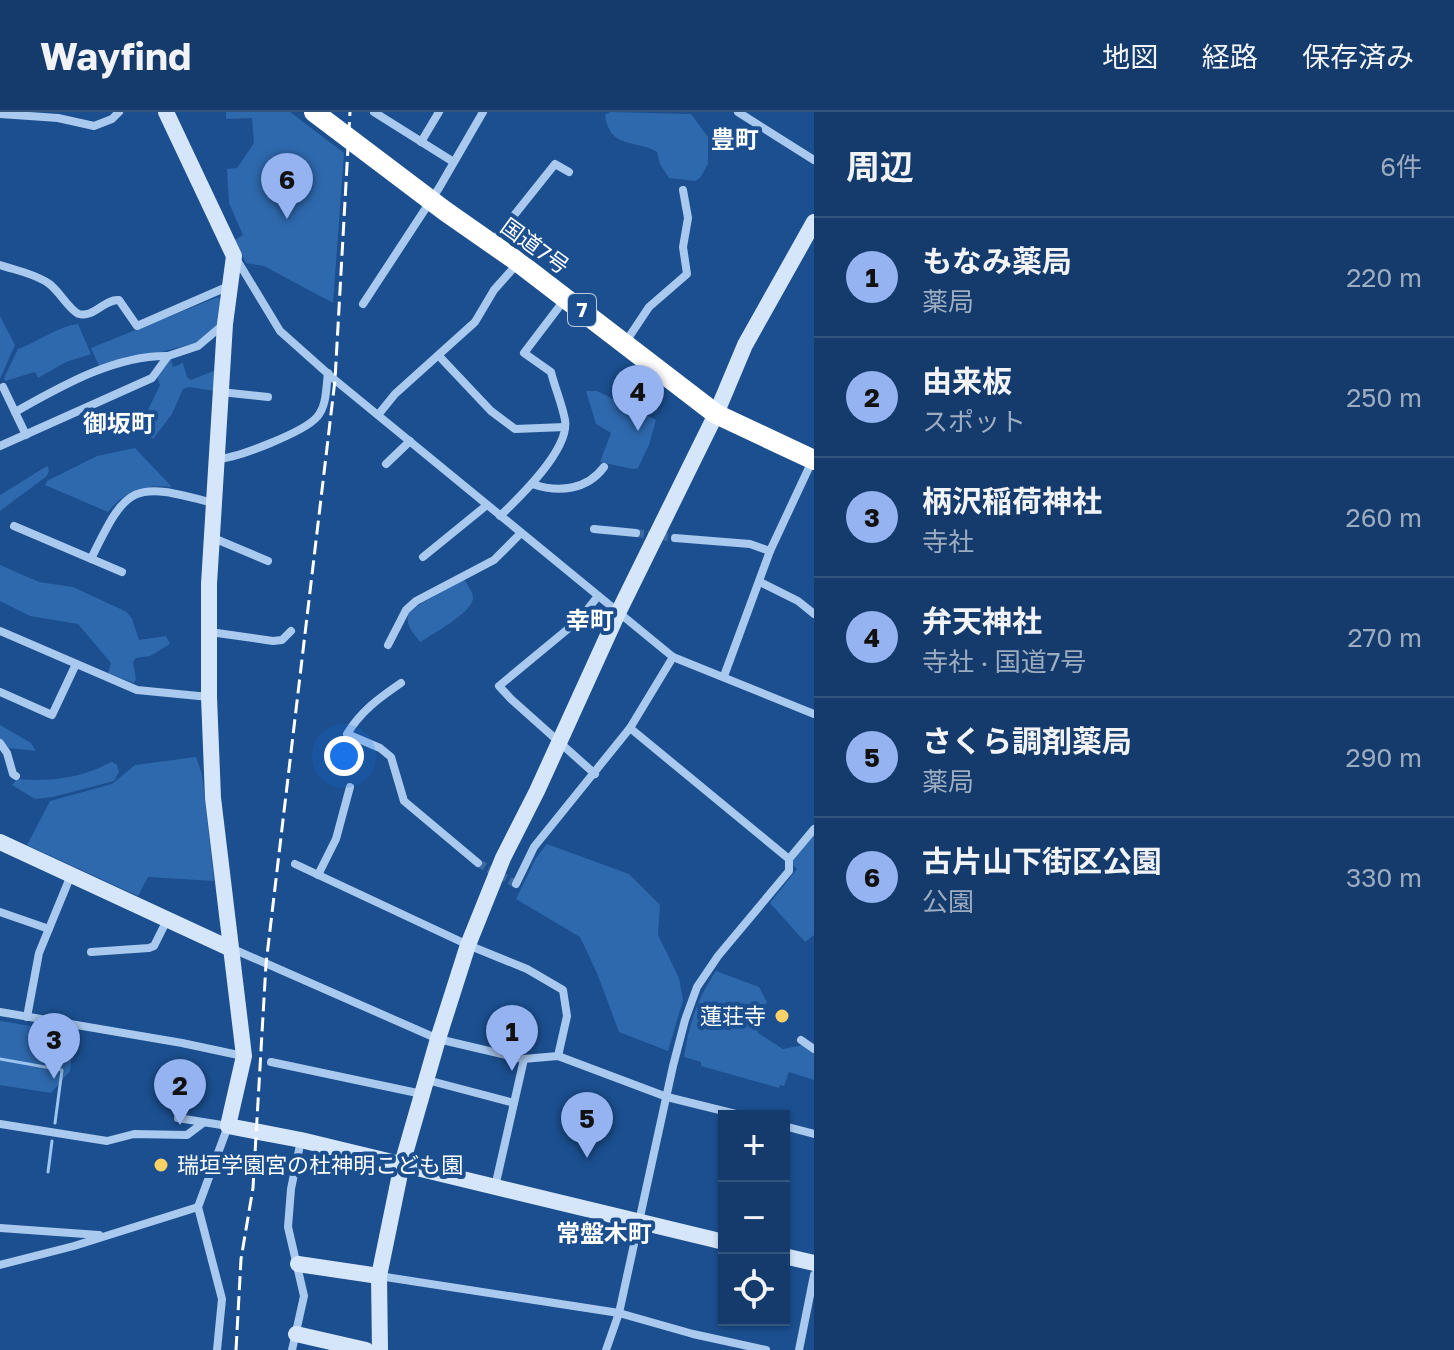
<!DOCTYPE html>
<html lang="ja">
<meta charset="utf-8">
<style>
:root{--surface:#143b6b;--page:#214673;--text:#f1f3f6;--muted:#9dadc1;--line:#33557e;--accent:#95b2f1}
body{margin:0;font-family:"Golos Text","Noto Sans JP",sans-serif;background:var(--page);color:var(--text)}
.controls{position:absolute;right:24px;bottom:24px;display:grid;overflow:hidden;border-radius:0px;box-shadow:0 2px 6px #0004}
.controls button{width:72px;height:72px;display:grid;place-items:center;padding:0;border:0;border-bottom:2px solid var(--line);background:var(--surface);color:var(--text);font:40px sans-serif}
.you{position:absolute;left:344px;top:644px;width:28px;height:28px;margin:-20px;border:6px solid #fff;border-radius:50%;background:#1a73e8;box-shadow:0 0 0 12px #1a73e833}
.badge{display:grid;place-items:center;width:52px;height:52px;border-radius:50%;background:var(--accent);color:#111;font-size:26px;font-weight:700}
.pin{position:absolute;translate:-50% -66px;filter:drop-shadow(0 2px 4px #0008)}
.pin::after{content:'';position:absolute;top:42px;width:28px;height:24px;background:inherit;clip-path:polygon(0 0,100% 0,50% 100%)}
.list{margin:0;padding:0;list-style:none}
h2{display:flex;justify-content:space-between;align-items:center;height:104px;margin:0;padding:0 32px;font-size:34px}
h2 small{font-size:26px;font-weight:400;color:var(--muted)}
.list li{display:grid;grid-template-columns:52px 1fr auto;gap:24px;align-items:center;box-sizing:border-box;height:120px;padding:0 32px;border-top:2px solid var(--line)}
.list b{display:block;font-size:30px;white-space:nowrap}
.list p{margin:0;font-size:26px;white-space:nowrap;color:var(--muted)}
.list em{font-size:26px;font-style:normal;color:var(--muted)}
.icon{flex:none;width:44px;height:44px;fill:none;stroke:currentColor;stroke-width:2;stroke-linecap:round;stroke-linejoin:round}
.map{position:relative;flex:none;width:814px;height:1238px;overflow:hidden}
header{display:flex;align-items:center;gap:48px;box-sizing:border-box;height:112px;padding:0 40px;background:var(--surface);border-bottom:2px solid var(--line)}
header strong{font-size:38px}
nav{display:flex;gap:44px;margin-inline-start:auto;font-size:28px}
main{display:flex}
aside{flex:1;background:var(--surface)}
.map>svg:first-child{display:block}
</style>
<header>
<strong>Wayfind</strong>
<nav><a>地図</a><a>経路</a><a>保存済み</a></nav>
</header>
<main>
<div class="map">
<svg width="814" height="1238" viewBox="0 0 814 1238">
<rect width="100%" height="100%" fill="#1b4f8f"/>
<g fill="#2e69ad">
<polygon points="226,0 290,0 344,41 333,191 264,154 246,151 235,128 243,123 229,91 227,57 237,56 254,31 252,6 226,7"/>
<path d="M 610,0 L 691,2 L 708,25 L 708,52 L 700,66 L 695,69 L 669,66 L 660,52 L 657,40 C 635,27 610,38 605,3 Z"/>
<polygon points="218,185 220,187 219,212 195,231 100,256 91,236"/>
<polygon points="0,204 15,233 0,267"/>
<path d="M 78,212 L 91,242 L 66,250 L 38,266 L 35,260 L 5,269 L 4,266 L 18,237 C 38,230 58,214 78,212 Z"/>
<polygon points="170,246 173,255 183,251 187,265 191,268 216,258 215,279 189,275 183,277 172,302 153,327 139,317 160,273 157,264"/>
<polygon points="586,279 597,279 656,308 649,333 638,356 633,357 600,350 611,321 596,312"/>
<path d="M 135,336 L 172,375 C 146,372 124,379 108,400 L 45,373 L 47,369 L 97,344 Z"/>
<polygon points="47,354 49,358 47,364 0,399 0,383"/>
<polygon points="0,453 39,470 73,475 127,500 132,507 139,528 166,524 170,532 150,544 136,546 133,550 136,567 134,571 108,561 111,551 78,512 30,504 0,489"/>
<path d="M 464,467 C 467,472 472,479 473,485 C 475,499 431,523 420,530 C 413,520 403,511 410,498 Z"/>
<polygon points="0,613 31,631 36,639 9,636 0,627"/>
<polygon points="196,645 202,662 214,769 148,765 138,784 27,733 50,689 112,672 135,653"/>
<path d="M 112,650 L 117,653 L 119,660 L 114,669 L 53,685 L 35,687 L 12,673 L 17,667 C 41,669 65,668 88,660 C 96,658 104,653 112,650 Z"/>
<polygon points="814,721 814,823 805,830 770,791 797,757 791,751"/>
<polygon points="547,732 629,762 660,793 658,823 679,866 683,888 668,939 619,920 597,861 580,825 516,787 536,746"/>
<path d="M 716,859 L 759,875 L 767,890 L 756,909 L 758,921 L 783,937 L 803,933 L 814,941 L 814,968 L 789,960 L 784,974 L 780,973 L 779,976 L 701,954 L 701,950 L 684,945 C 689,912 697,887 716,859 Z"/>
<polygon points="0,909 74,921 70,959 51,981 0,973"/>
</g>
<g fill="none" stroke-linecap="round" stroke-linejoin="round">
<g stroke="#9cc4f0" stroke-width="3">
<polyline points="0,947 62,958 55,1011"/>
<polyline points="48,1060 52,1029"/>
</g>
<g stroke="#3d69a0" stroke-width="8" stroke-dasharray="8 4" stroke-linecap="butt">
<polyline points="636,421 675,426"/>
<polyline points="478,751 516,772"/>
</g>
<g stroke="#a9c9ee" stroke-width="8">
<polyline points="374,0 452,49"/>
<polyline points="738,0 814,48"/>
<polyline points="0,2 58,6 94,14 112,7 119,0"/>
<polyline points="421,30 439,0"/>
<polyline points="492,131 555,52 569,60"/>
<polyline points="237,148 280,219 335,268 673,545 814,602"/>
<path d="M 0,153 C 15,158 35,162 48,171 C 58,177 70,199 79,202 C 94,206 104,187 119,188 L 137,214 L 229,174"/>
<polyline points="363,192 439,76 483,0"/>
<polyline points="625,231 649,195 687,162 683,135 688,106 683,78"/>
<polyline points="439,244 491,299 515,317 565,315"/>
<polyline points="3,275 26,323"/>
<polyline points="221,280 268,285"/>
<path d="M 15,300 C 60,275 114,243 168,244"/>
<polyline points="378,303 395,282 475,210 494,178 518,151"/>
<polyline points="0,334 152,266 168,244 198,234 224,212"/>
<path d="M 217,347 C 238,346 304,320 317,305 C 327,294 326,275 328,261"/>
<polyline points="386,352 410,329"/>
<path d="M 532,372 C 559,381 587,378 604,355"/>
<path d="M 500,404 C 520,385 570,337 565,308 C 562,292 555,276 551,260 L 524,241 L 565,187"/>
<polyline points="14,414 122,460"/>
<polyline points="594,417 636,421"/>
<polyline points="211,425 268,449"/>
<polyline points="675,426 750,432 770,439"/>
<polyline points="423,445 487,393"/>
<path d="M 91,447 C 127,372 133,369 213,391"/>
<polyline points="760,470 798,489 814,502"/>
<polyline points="0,519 137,578 209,585"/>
<polyline points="210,520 273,529 282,528 291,519"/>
<polyline points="388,533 406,498 416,489 494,448 521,421"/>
<polyline points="724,564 770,439 813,347"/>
<path d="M 401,571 C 379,586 361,599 347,622 L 380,636 L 391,645 L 404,689 L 478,751"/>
<polyline points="0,580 52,603 76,552"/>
<polyline points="630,616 789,747"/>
<polyline points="0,631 7,641 13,662 16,664"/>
<polyline points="595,662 511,587 499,574 580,507 598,484"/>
<polyline points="295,752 468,833 527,857 563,878 567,904 558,944"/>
<polyline points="318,763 336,727 350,675"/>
<polyline points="516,772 534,735 630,616 673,545"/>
<polyline points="0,800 49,817"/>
<polyline points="233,837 438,927 523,947 558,944 667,985 744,1004"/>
<polyline points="91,840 149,836 154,834 167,808"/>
<polyline points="0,900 182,931 243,944"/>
<polyline points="27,905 39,841 71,763"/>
<polyline points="801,928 814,937"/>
<polyline points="271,950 422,982"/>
<polyline points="427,968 514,991"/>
<polyline points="178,1006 228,1014 198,1095 222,1187 217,1238"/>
<polyline points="0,1012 107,1029 134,1022 187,1023 203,1011"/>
<polyline points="784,1014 814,1022"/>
<polyline points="495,1075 524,947"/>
<polyline points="0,1116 99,1123"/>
<polyline points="0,1153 74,1134 198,1095"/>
<polyline points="379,1164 619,1201 693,1222 766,1238"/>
<polyline points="292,1238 304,1184 288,1115 291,1077 301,1028"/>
<polyline points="606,1238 619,1201 673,954 685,908 697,875 718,844 789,759 789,747 814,717"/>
<polyline points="799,1238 814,1163"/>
</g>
<g stroke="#d6e6fa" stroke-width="16">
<polyline points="166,0 234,144 225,212 209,472 209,585 213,686 244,944 228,1014 301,1028 724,1130"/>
<polyline points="0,730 229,836"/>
<polyline points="784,1144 814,1151"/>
<polyline points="298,1152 379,1164"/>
<polyline points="296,1222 366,1238"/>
<polyline points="380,1238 379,1164 402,1052 438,927 468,833 503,746 537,679 618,501 716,302 745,233 814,110"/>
</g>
<polyline stroke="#fff" stroke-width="20" points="314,0 445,99 518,150 716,302 814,348"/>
<polyline stroke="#fff" stroke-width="3" stroke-dasharray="14 6" stroke-linecap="butt" points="236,1238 241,1147 253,1076 266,852 335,268 350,0"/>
</g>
<g fill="#ffd166" stroke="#1b4f8f" stroke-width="3">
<circle cx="782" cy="904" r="8"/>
<circle cx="161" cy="1053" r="8"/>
</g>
<g text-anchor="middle" stroke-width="8" stroke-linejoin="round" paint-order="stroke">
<rect fill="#1b4f8f" stroke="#bbcadd" stroke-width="2" x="568" y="182" width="28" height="32" rx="6"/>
<g font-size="20" font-weight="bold" fill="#fff">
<text x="582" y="205">7</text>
</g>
<g font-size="22" fill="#fff" stroke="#1b4f8f">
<text transform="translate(535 134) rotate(36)" y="8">国道7号</text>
</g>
<g font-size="22" fill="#fff" stroke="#1b4f8f" text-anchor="end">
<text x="766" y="912">蓮荘寺</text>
<text x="177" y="1061" text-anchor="start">瑞垣学園宮の杜神明こども園</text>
</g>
<g font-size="24" font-weight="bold" fill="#fff" stroke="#1b4f8f">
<text x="735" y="36">豊町</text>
<text x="119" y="320">御坂町</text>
<text x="590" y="517">幸町</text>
<text x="604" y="1130">常盤木町</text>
</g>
</g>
</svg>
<div class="controls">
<button>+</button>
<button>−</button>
<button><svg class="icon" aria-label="locate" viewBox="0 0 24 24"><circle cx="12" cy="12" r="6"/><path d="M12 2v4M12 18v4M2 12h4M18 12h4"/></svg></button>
</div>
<div class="you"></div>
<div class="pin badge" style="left:512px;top:959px">1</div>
<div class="pin badge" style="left:180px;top:1013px">2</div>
<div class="pin badge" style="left:54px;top:967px">3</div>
<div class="pin badge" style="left:638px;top:319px">4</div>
<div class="pin badge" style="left:587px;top:1046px">5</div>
<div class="pin badge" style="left:287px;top:107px">6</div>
</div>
<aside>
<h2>周辺<small>6件</small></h2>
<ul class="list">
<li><span class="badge">1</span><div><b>もなみ薬局</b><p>薬局</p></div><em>220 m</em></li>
<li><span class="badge">2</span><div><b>由来板</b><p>スポット</p></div><em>250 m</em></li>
<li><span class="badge">3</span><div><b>柄沢稲荷神社</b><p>寺社</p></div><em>260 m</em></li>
<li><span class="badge">4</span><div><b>弁天神社</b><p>寺社 · 国道7号</p></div><em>270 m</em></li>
<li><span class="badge">5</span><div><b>さくら調剤薬局</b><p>薬局</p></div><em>290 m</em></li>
<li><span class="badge">6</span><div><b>古片山下街区公園</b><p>公園</p></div><em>330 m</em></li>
</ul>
</aside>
</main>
